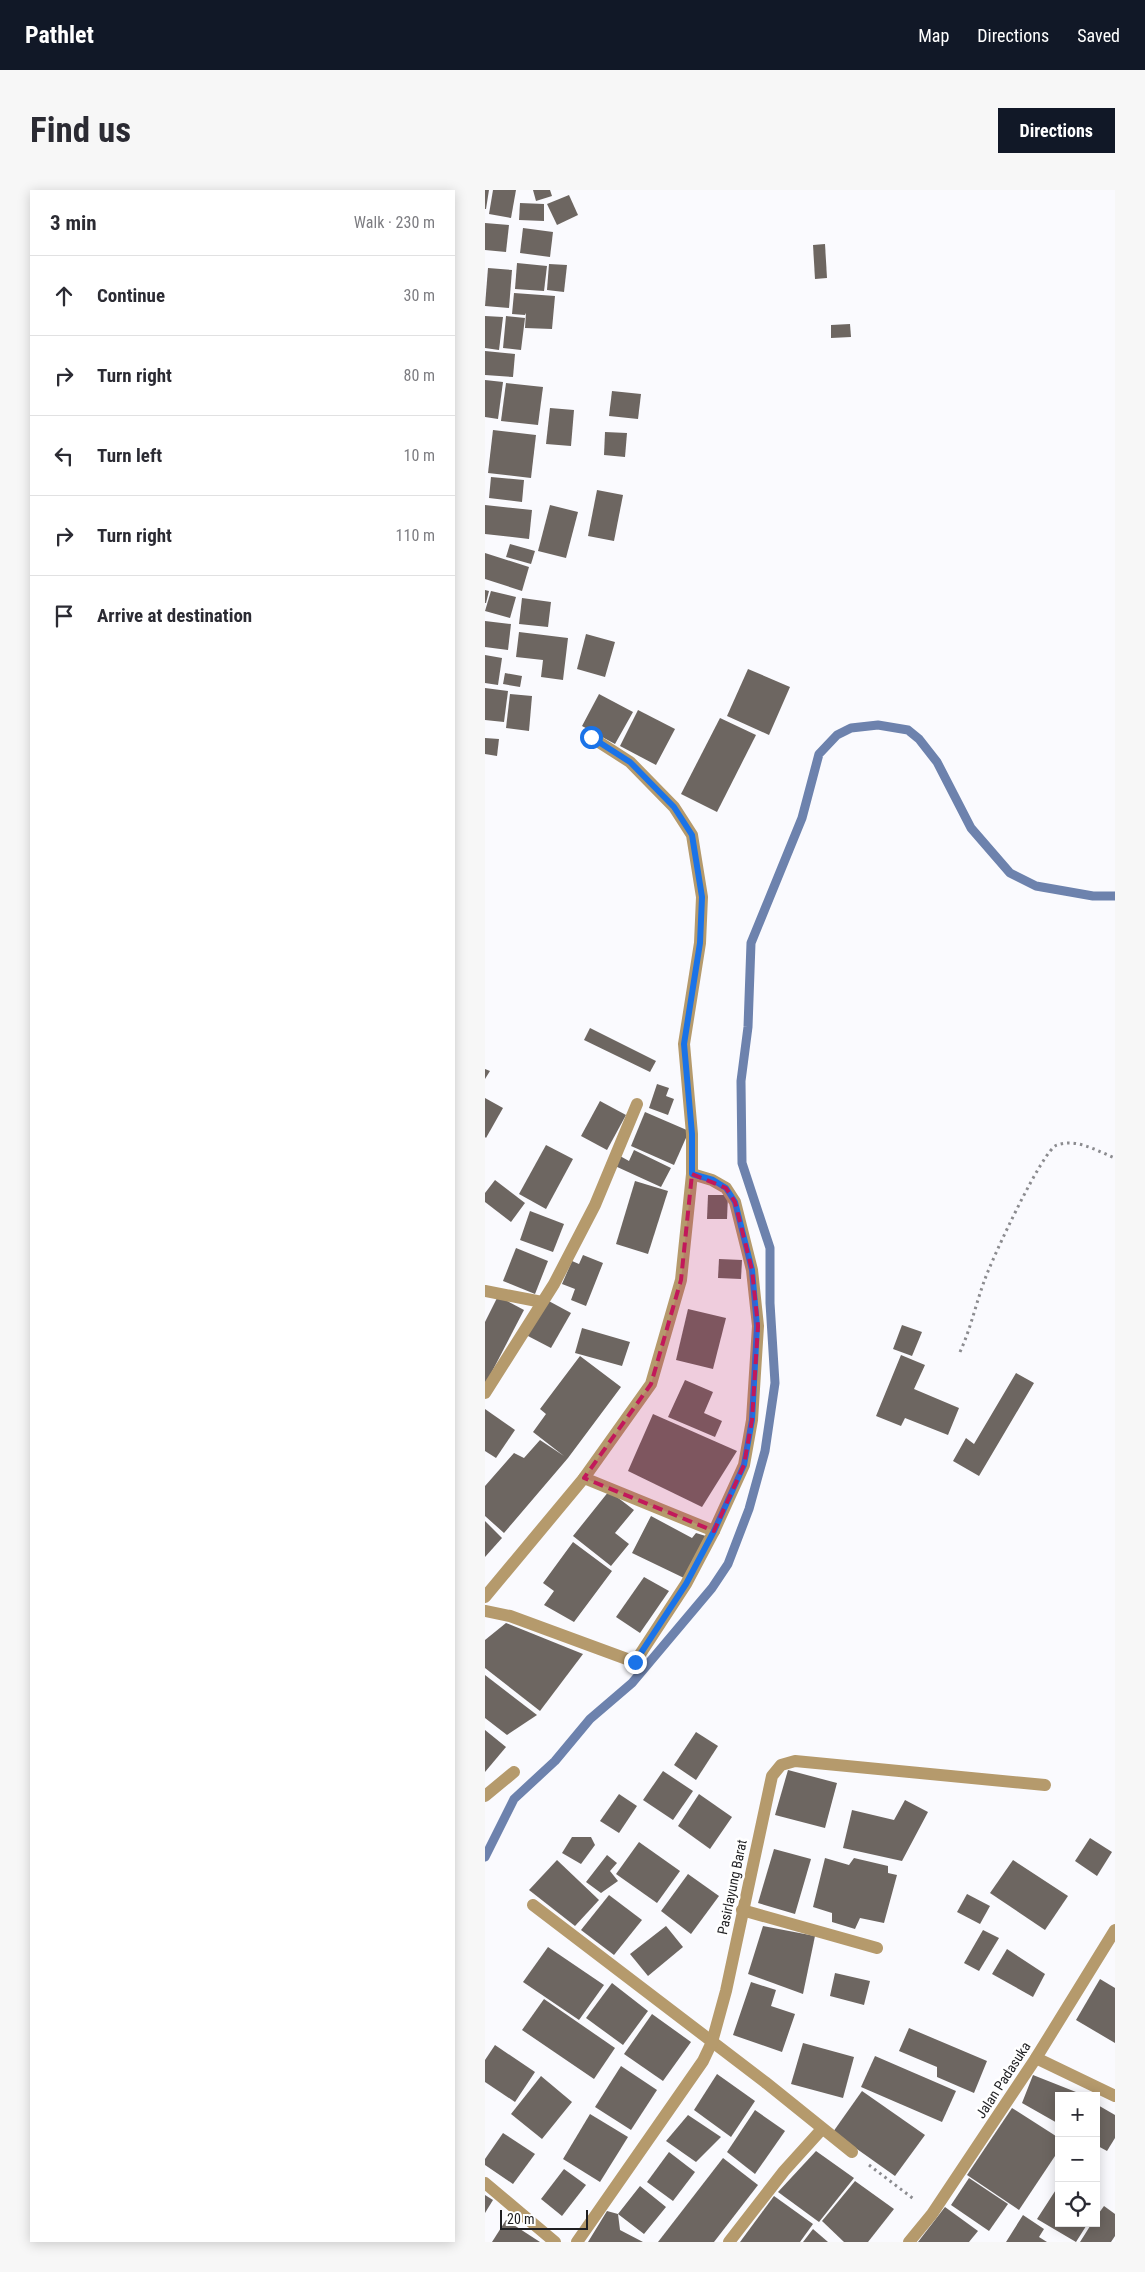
<!DOCTYPE html>
<meta charset="utf-8">
<style>
:root{--surface:#fff;--page:#f7f7f7;--text:#2b2b33;--muted:#7c7c81;--line:#e1e1e2;--accent:#111827}
body{margin:0;font-family:"Roboto Condensed",sans-serif;background:var(--page);color:var(--text)}
.controls{position:absolute;right:15px;bottom:15px;display:grid;overflow:hidden;border-radius:0px;box-shadow:0 2px 12px #0003}
.controls button{width:45px;height:45px;display:grid;place-items:center;padding:0;border:0;border-bottom:1px solid var(--line);background:var(--surface);color:var(--text);font:25px sans-serif}
.scale{position:absolute;left:15px;bottom:12px;width:88px;box-sizing:border-box;padding-left:5px;border:2px solid #1f1f22;border-top:0;font-size:14px;line-height:18px;white-space:nowrap;color:#1f1f22;-webkit-text-stroke:4px #fff;paint-order:stroke}
.stop{position:absolute;width:15px;height:15px;margin:-11px;border:4px solid #1a73e8;border-radius:50%;background:#fff}
.stop.end{background:#1a73e8;border-color:#fff;box-shadow:0 1px 5px #0008}
.list{margin:0;padding:0;list-style:none}
h2{display:flex;justify-content:space-between;align-items:center;height:65px;margin:0;padding:0 20px;font-size:21px}
h2 small{font-size:16px;font-weight:400;color:var(--muted)}
.list li{display:grid;grid-template-columns:32px 1fr auto;gap:15px;align-items:center;box-sizing:border-box;height:80px;padding:0 20px;border-top:1px solid var(--line)}
.list b{display:block;font-size:19px;white-space:nowrap}
.list em{font-size:16px;font-style:normal;color:var(--muted)}
.icon{flex:none;width:28px;height:28px;fill:none;stroke:currentColor;stroke-width:2;stroke-linecap:round;stroke-linejoin:round}
.map{position:relative;flex:none;width:630px;height:2052px;overflow:hidden;border-radius:0px}
header{display:flex;align-items:center;gap:30px;box-sizing:border-box;height:70px;padding:0 25px;background:var(--accent);color:#fff}
header strong{font-size:24px}
nav{display:flex;gap:28px;margin-inline-start:auto;font-size:18px}
.intro{display:flex;align-items:center;justify-content:space-between;box-sizing:border-box;height:120px;padding:0 30px}
h1{margin:0;font-size:35px}
.button{padding:12px 22px;border-radius:0px;background:var(--accent);color:#fff;font-size:18px;font-weight:700}
main{display:flex;gap:30px;padding:0 30px}
aside{flex:1;background:var(--surface);border-radius:0px;box-shadow:0 2px 12px #0003}
.map>svg:first-child{display:block}
</style>
<header>
<strong>Pathlet</strong>
<nav><a>Map</a><a>Directions</a><a>Saved</a></nav>
</header>
<div class="intro"><h1>Find us</h1><a class="button">Directions</a></div>
<main>
<aside>
<h2>3 min<small>Walk · 230 m</small></h2>
<ul class="list">
<li><svg class="icon" aria-label="ahead" viewBox="0 0 24 24"><path d="M12 20V5M6 11l6-6 6 6"/></svg><div><b>Continue</b></div><em>30 m</em></li>
<li><svg class="icon" aria-label="right" viewBox="0 0 24 24"><path d="M7 20v-9h11M14 6l5 5-5 5"/></svg><div><b>Turn right</b></div><em>80 m</em></li>
<li><svg class="icon" aria-label="left" viewBox="0 0 24 24"><path d="M17 20v-9H6M10 6l-5 5 5 5"/></svg><div><b>Turn left</b></div><em>10 m</em></li>
<li><svg class="icon" aria-label="right" viewBox="0 0 24 24"><path d="M7 20v-9h11M14 6l5 5-5 5"/></svg><div><b>Turn right</b></div><em>110 m</em></li>
<li><svg class="icon" aria-label="arrive" viewBox="0 0 24 24"><path d="M6 21V4h12l-3 4 3 4H6"/></svg><div><b>Arrive at destination</b></div></li>
</ul>
</aside>
<div class="map">
<svg width="630" height="2052" viewBox="0 0 630 2052">
<rect width="100%" height="100%" fill="#fafafe"/>
<g fill="none" stroke-linecap="round" stroke-linejoin="round">
<polyline stroke="#6d82ad" stroke-width="9" points="0,1667 29,1609 70,1571 105,1529 147,1493 227,1398 243,1374 264,1319 280,1261 290,1193 285,1113 285,1058 257,973 256,891 263,837 266,753 317,628 334,564 352,545 366,538 393,535 423,540 434,549 452,572 486,638 525,683 551,696 608,706 630,706"/>
</g>
<g fill="#6d6661">
<polygon points="0,0 4,0 1,19 0,19"/>
<polygon points="8,0 31,0 26,28 4,24"/>
<polygon points="48,0 65,0 67,6 51,11"/>
<polygon points="84,5 93,25 72,35 62,14"/>
<polygon points="35,13 59,14 59,31 34,30"/>
<polygon points="0,33 24,35 21,62 0,60"/>
<polygon points="38,38 68,42 65,67 35,63"/>
<polygon points="340,54 342,88 330,89 328,55"/>
<polygon points="32,73 62,76 59,101 30,99"/>
<polygon points="64,74 82,75 79,102 62,100"/>
<polygon points="3,78 27,80 24,118 0,116"/>
<polygon points="29,103 70,106 67,139 40,138 41,123 40,125 27,124"/>
<polygon points="0,126 18,127 14,160 0,158"/>
<polygon points="21,126 40,128 36,160 18,158"/>
<polygon points="365,134 366,147 346,148 346,135"/>
<polygon points="0,161 30,164 28,187 0,185"/>
<polygon points="0,190 18,192 13,229 0,227"/>
<polygon points="21,193 58,197 53,235 16,231"/>
<polygon points="127,201 156,204 153,229 124,226"/>
<polygon points="65,218 89,220 86,256 61,254"/>
<polygon points="8,240 51,245 46,288 3,283"/>
<polygon points="120,242 142,243 140,267 119,265"/>
<polygon points="6,287 39,290 37,312 4,308"/>
<polygon points="112,300 138,305 129,351 103,346"/>
<polygon points="0,315 47,320 44,349 0,344"/>
<polygon points="65,315 93,322 81,368 53,361"/>
<polygon points="25,354 50,361 46,374 21,367"/>
<polygon points="0,363 44,377 37,401 0,389"/>
<polygon points="0,400 4,401 1,413 0,413"/>
<polygon points="6,401 31,407 25,428 0,421"/>
<polygon points="37,408 66,412 63,437 34,434"/>
<polygon points="0,431 26,434 23,460 0,457"/>
<polygon points="34,442 83,448 78,490 56,487 58,470 31,467"/>
<polygon points="101,444 130,452 120,487 92,479"/>
<polygon points="0,465 17,468 13,495 0,493"/>
<polygon points="263,479 305,497 284,545 242,526"/>
<polygon points="20,483 37,486 35,497 18,494"/>
<polygon points="0,498 23,501 19,532 0,530"/>
<polygon points="25,504 47,506 44,541 21,538"/>
<polygon points="114,504 148,522 130,554 97,536"/>
<polygon points="153,520 190,539 171,575 135,556"/>
<polygon points="235,528 271,545 232,622 196,604"/>
<polygon points="0,548 14,549 12,566 0,564"/>
<polygon points="105,838 171,871 165,882 99,850"/>
<polygon points="0,879 5,881 0,889"/>
<polygon points="172,894 184,898 181,906 189,909 183,925 164,918"/>
<polygon points="0,908 18,918 1,948 0,947"/>
<polygon points="115,911 141,925 122,960 96,946"/>
<polygon points="160,922 204,941 189,975 146,956"/>
<polygon points="61,955 88,969 61,1019 34,1004"/>
<polygon points="149,960 186,978 176,997 130,976 135,966 144,971"/>
<polygon points="10,990 40,1013 26,1032 0,1012 0,1003"/>
<polygon points="150,991 183,1001 163,1064 131,1054"/>
<polygon points="223,1005 243,1005 242,1029 222,1029"/>
<polygon points="45,1021 79,1034 68,1062 35,1050"/>
<polygon points="31,1058 63,1071 50,1104 18,1091"/>
<polygon points="98,1065 118,1073 101,1116 86,1110 90,1099 77,1094 87,1071 94,1074"/>
<polygon points="234,1069 257,1070 256,1089 233,1088"/>
<polygon points="13,1106 39,1120 0,1195 0,1132"/>
<polygon points="60,1109 86,1123 66,1158 41,1145"/>
<polygon points="203,1119 241,1128 228,1179 191,1170"/>
<polygon points="417,1135 437,1142 427,1166 408,1159"/>
<polygon points="97,1138 145,1152 137,1176 90,1163"/>
<polygon points="416,1165 440,1175 429,1199 474,1218 463,1245 420,1228 416,1236 391,1226"/>
<polygon points="95,1166 136,1197 83,1268 19,1343 0,1326 0,1296 29,1263 39,1268 55,1250 79,1266 48,1242 61,1224 55,1219"/>
<polygon points="531,1183 549,1193 494,1286 468,1271 481,1248 489,1254"/>
<polygon points="200,1190 228,1202 219,1223 237,1231 230,1247 183,1227"/>
<polygon points="0,1219 30,1240 11,1268 0,1261"/>
<polygon points="168,1224 252,1261 217,1317 143,1281"/>
<polygon points="124,1301 149,1320 130,1343 144,1354 126,1376 88,1346"/>
<polygon points="166,1326 207,1348 211,1343 224,1347 199,1388 147,1363"/>
<polygon points="0,1331 17,1348 0,1367"/>
<polygon points="88,1352 127,1381 89,1432 59,1415 69,1401 58,1393"/>
<polygon points="159,1387 184,1401 155,1443 131,1427"/>
<polygon points="21,1433 98,1464 55,1521 0,1478 0,1450"/>
<polygon points="0,1485 52,1525 22,1545 0,1528"/>
<polygon points="0,1540 21,1557 0,1582"/>
<polygon points="211,1542 233,1556 211,1590 189,1575"/>
<polygon points="303,1580 352,1593 340,1638 290,1625"/>
<polygon points="178,1581 208,1601 188,1630 158,1610"/>
<polygon points="134,1604 152,1616 134,1643 115,1631"/>
<polygon points="214,1604 247,1627 225,1659 193,1636"/>
<polygon points="420,1610 443,1622 417,1671 358,1658 367,1620 409,1630"/>
<polygon points="87,1647 106,1647 110,1655 96,1674 77,1663"/>
<polygon points="605,1648 627,1662 612,1686 590,1671"/>
<polygon points="154,1652 195,1681 172,1713 131,1684"/>
<polygon points="289,1659 326,1669 310,1724 273,1713"/>
<polygon points="122,1665 132,1673 125,1681 133,1691 116,1703 101,1692"/>
<polygon points="340,1668 364,1675 369,1668 403,1676 403,1683 412,1685 399,1733 375,1728 370,1739 347,1732 347,1723 328,1717"/>
<polygon points="72,1670 114,1710 90,1736 44,1700"/>
<polygon points="528,1670 583,1706 560,1740 505,1703"/>
<polygon points="203,1684 234,1706 206,1744 176,1721"/>
<polygon points="482,1704 505,1716 495,1734 472,1722"/>
<polygon points="124,1705 157,1730 129,1765 96,1740"/>
<polygon points="181,1736 198,1757 163,1786 145,1764"/>
<polygon points="278,1736 330,1746 318,1804 263,1784"/>
<polygon points="498,1740 514,1748 494,1781 479,1773"/>
<polygon points="63,1757 119,1795 94,1830 38,1792"/>
<polygon points="522,1759 560,1784 548,1807 507,1784"/>
<polygon points="350,1783 385,1791 379,1815 345,1806"/>
<polygon points="615,1789 630,1798 630,1853 591,1830"/>
<polygon points="266,1792 291,1800 286,1816 310,1824 297,1862 248,1845"/>
<polygon points="127,1793 163,1821 138,1855 101,1828"/>
<polygon points="59,1809 130,1858 109,1889 37,1840"/>
<polygon points="167,1824 206,1852 178,1891 139,1864"/>
<polygon points="424,1838 502,1871 489,1903 452,1887 452,1877 414,1861"/>
<polygon points="318,1853 369,1867 358,1908 306,1894"/>
<polygon points="10,1855 50,1882 30,1912 0,1892 0,1870"/>
<polygon points="390,1866 471,1901 457,1932 376,1897"/>
<polygon points="136,1876 172,1900 146,1940 110,1917"/>
<polygon points="232,1884 270,1911 246,1947 209,1920"/>
<polygon points="548,1885 596,1904 574,1906 574,1934 537,1913"/>
<polygon points="56,1886 87,1912 57,1949 26,1924"/>
<polygon points="377,1901 440,1945 410,1986 348,1942"/>
<polygon points="611,1914 630,1925 630,1948 622,1961 611,1955"/>
<polygon points="527,1918 574,1948 574,1960 534,2020 482,1985"/>
<polygon points="270,1920 300,1941 270,1984 242,1962"/>
<polygon points="105,1924 143,1947 115,1992 78,1969"/>
<polygon points="203,1925 236,1947 211,1972 181,1951"/>
<polygon points="18,1943 50,1964 28,1994 0,1975 0,1969"/>
<polygon points="331,1961 369,1988 334,2032 293,2002"/>
<polygon points="184,1962 210,1982 188,2011 162,1992"/>
<polygon points="238,1968 273,1995 229,2052 173,2052"/>
<polygon points="79,1979 101,1995 77,2026 56,2009"/>
<polygon points="484,1988 523,2014 504,2041 466,2015"/>
<polygon points="370,1991 409,2019 383,2052 359,2052 337,2031"/>
<polygon points="574,1995 574,2033 603,2033 591,2052 552,2029"/>
<polygon points="155,1996 181,2017 159,2044 133,2024 135,2040 158,2052 103,2052 122,2021 133,2024"/>
<polygon points="0,2005 8,2010 0,2023"/>
<polygon points="289,2006 328,2034 315,2052 255,2052"/>
<polygon points="619,2016 630,2024 630,2046 626,2052 595,2052 607,2033 611,2033 611,2027"/>
<polygon points="460,2017 493,2041 484,2052 433,2052"/>
<polygon points="538,2025 559,2039 554,2047 562,2052 521,2052"/>
<polygon points="21,2030 55,2052 7,2052"/>
<polygon points="328,2039 343,2052 318,2052"/>
</g>
<g fill="none" stroke-linecap="round" stroke-linejoin="round">
<g stroke="#8b8b8f" stroke-width="3" stroke-dasharray="2.5 4" stroke-linecap="butt">
<path d="M 475,1162 C 486,1138 491,1113 500,1089 C 507,1069 558,959 572,955 C 592,948 612,961 630,968"/>
<polyline points="384,1975 430,2010"/>
</g>
<g stroke="#b59a6c" stroke-width="12">
<polyline points="0,1101 57,1112"/>
<polyline points="0,1203 69,1094 110,1015 152,914"/>
<polyline points="99,1288 229,1341"/>
<polyline points="0,1407 99,1288 166,1194 196,1090 207,984 207,944 199,854 215,753 217,707 207,645 189,617 145,572 106,547"/>
<polyline points="0,1421 25,1426 150,1472 201,1394 229,1341 259,1275 267,1230 273,1136 267,1080 250,1012 241,998 227,990 207,984"/>
<polyline points="0,1606 29,1582"/>
<polyline points="48,1715 280,1892 367,1962"/>
<polyline points="257,1720 392,1758"/>
<polyline points="551,1868 630,1906"/>
<polyline points="0,1993 70,2052"/>
<polyline points="92,2052 218,1871 227,1852 241,1801 287,1586 296,1575 310,1571 560,1595"/>
<polyline points="244,2052 299,1981 337,1939"/>
<polyline points="424,2052 447,2024 551,1868 630,1740"/>
</g>
</g>
<g fill="none" stroke-linecap="round" stroke-linejoin="round">
<polyline stroke="#1a73e8" stroke-width="6" points="106,547 145,572 189,617 207,645 217,707 215,753 199,854 207,944 207,984 228,990 241,998 250,1012 267,1080 272,1136 267,1230 259,1275 229,1341 201,1394 150,1472"/>
</g>
<path fill="#c2185b" fill-opacity="0.2" stroke="#c2185b" stroke-width="4" stroke-dasharray="10 6" stroke-linejoin="round" d="M 207,984 L 241,998 L 250,1012 L 267,1080 L 273,1136 L 267,1230 L 259,1275 L 229,1341 L 99,1288 L 166,1194 L 196,1090 Z"/>
<g text-anchor="middle" stroke-width="5" stroke-linejoin="round" paint-order="stroke">
<g font-size="14" fill="#1f1f22" stroke="#fff">
<text transform="translate(247 1697) rotate(-78)" y="5">Pasirlayung Barat</text>
<text transform="translate(518 1890) rotate(-57)" y="5">Jalan Padasuka</text>
</g>
</g>
</svg>
<div class="controls">
<button>+</button>
<button>−</button>
<button><svg class="icon" aria-label="locate" viewBox="0 0 24 24"><circle cx="12" cy="12" r="6"/><path d="M12 2v4M12 18v4M2 12h4M18 12h4"/></svg></button>
</div>
<div class="scale">20 m</div>
<div class="stop" style="left:106px;top:547px"></div>
<div class="stop end" style="left:150px;top:1472px"></div>
</div>
</main>
